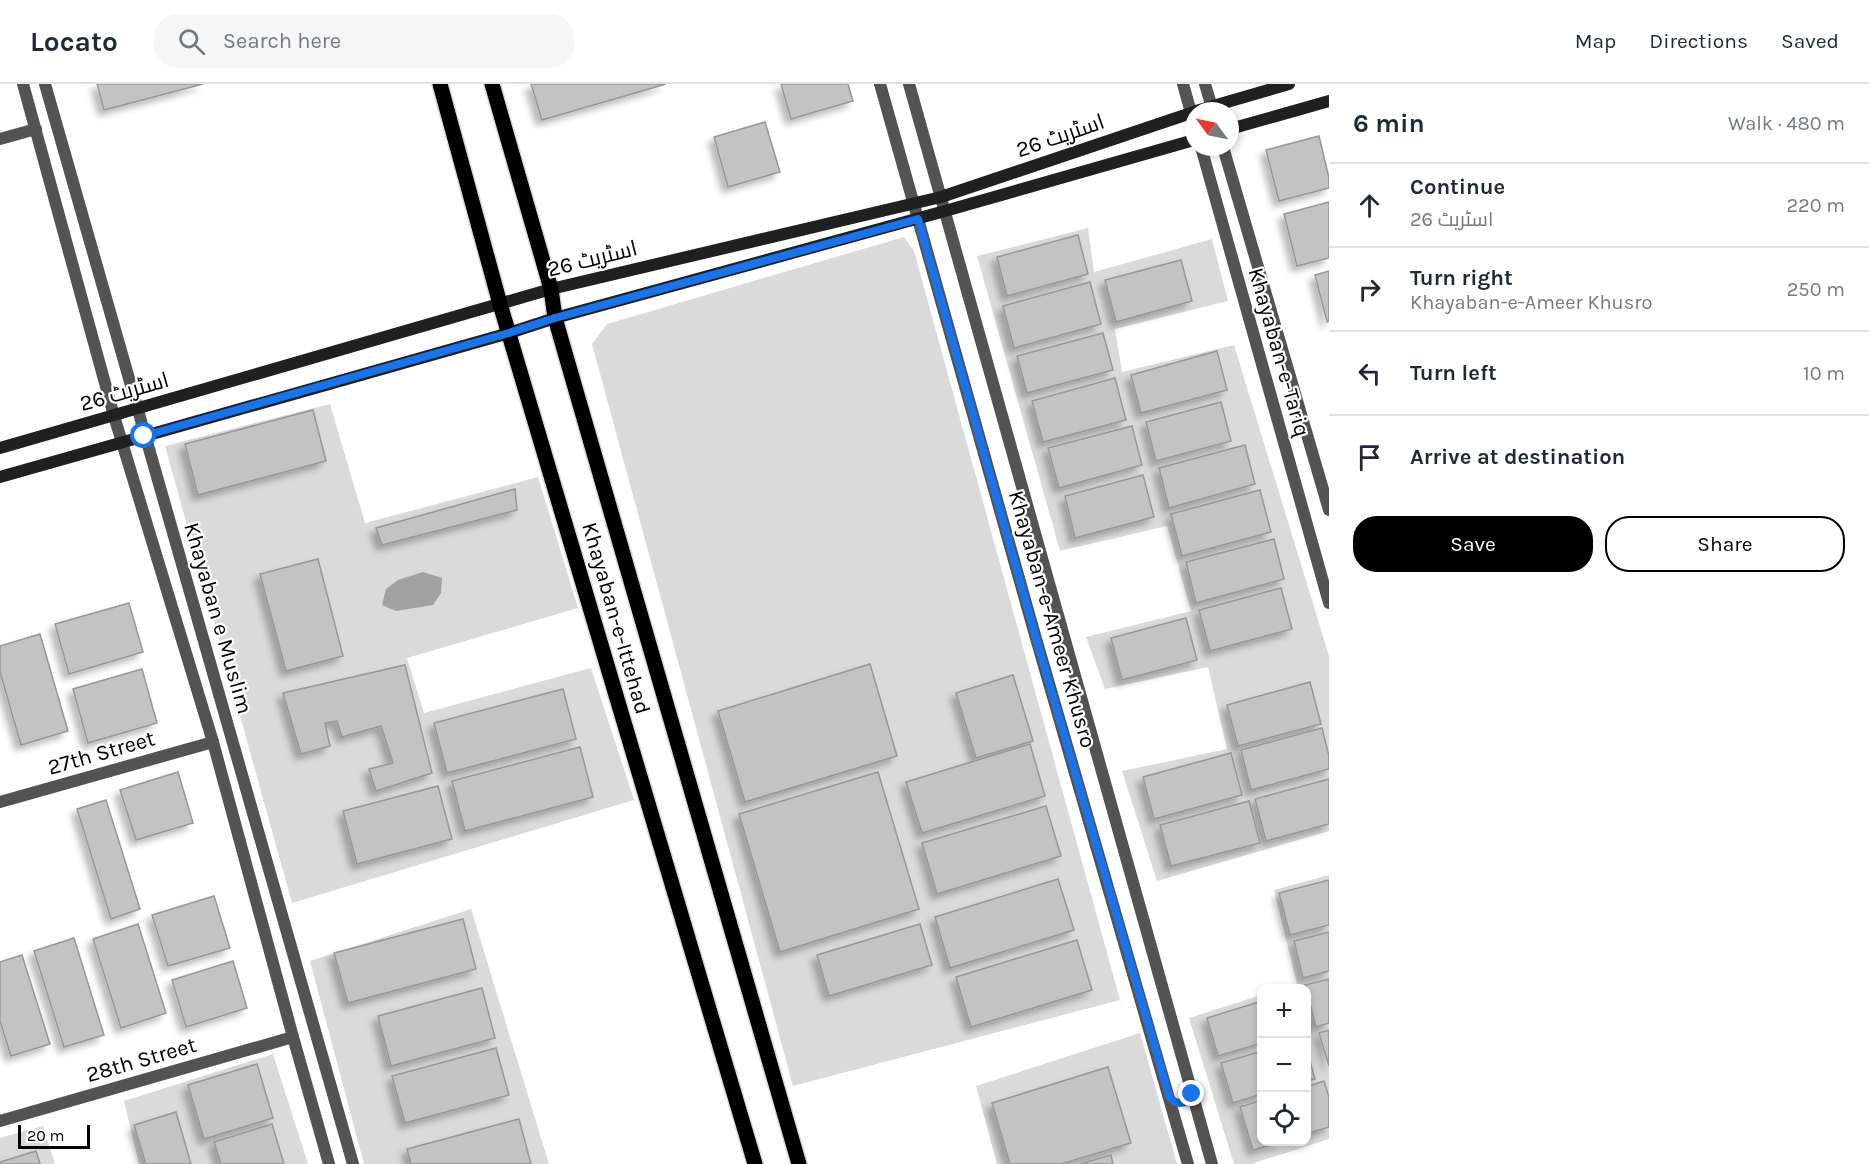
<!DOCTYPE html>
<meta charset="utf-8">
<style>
:root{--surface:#fff;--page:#f6f6f7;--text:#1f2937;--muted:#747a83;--line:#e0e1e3;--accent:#000}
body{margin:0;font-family:Karla,Cairo,sans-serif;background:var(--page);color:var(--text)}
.controls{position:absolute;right:18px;bottom:18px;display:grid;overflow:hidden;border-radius:12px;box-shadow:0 3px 9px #0003}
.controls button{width:54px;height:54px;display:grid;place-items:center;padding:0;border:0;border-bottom:2px solid var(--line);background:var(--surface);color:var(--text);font:30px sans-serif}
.compass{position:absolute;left:1185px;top:18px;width:54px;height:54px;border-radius:50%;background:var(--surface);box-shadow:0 3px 9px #0003;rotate:303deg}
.scale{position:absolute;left:18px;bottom:15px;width:72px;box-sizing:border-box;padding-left:6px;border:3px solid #000;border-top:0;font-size:16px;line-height:21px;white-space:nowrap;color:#000;-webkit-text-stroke:4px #fff;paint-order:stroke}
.stop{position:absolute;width:18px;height:18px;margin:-14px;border:4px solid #1a73e8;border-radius:50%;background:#fff}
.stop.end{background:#1a73e8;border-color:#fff;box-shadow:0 2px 6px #0008}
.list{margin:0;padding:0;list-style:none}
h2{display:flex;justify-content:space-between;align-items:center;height:78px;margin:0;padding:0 24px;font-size:26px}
h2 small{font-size:20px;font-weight:400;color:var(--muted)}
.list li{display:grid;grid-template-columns:39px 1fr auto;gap:18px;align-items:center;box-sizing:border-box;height:84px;padding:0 24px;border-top:2px solid var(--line)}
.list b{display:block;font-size:22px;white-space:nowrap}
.list p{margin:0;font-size:20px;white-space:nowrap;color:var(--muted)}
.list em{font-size:20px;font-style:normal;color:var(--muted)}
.actions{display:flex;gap:12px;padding:18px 24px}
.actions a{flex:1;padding:14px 0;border:2px solid var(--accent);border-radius:24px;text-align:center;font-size:21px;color:var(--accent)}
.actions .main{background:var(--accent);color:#fff}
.icon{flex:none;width:33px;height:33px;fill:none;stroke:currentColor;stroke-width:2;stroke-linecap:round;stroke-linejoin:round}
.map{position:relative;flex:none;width:1329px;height:1080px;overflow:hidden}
header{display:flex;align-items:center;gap:36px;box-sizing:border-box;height:84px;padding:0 30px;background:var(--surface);border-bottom:2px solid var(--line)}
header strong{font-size:28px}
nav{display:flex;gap:33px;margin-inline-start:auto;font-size:21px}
.search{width:420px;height:54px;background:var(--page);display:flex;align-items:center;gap:15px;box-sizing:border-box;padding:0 21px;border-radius:24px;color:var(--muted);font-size:22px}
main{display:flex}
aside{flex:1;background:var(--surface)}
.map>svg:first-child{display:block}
</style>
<header>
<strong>Locato</strong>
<div class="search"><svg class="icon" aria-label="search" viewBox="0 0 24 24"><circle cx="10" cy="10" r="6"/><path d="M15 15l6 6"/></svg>Search here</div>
<nav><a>Map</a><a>Directions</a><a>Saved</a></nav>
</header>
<main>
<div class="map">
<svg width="1329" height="1080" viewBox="0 0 1329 1080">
<defs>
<filter id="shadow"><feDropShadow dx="-5.5" dy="5.5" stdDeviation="3" flood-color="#0004"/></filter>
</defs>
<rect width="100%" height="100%" fill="#fff"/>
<g fill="#dadada">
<polygon points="1088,144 1094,188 1212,155 1228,217 1115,245 1122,288 1234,261 1329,572 1329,747 1157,797 1122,687 1227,665 1208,583 1105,605 1086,553 1191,527 1167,442 1060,467 977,172"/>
<polygon points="904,153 914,167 1120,916 793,1002 592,260 607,240"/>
<polygon points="330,320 365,439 538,393 578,524 407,574 424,629 591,584 634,716 292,819 165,362"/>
<polygon points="1329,791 1329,1055 1251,1080 1234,1080 1189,934 1261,911 1262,1058 1306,1058 1306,904 1284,904 1297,900 1274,806"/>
<polygon points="471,825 549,1080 364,1080 310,877"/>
<polygon points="1140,949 1177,1080 997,1080 976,1002"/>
<polygon points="273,970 308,1080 139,1080 124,1017"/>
<polygon points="43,1042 55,1080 0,1080 0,1054"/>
</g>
<polygon fill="#a1a1a1" points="423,488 442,494 441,509 433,521 396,527 382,521 386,505 398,496"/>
<g fill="#c3c3c3" stroke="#979797" stroke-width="1.5" filter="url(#shadow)">
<polygon points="97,0 203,0 104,26"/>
<polygon points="531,0 666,0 542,36"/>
<polygon points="781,0 848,0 853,17 791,35"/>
<polygon points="765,38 780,88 728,103 714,53"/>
<polygon points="1319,52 1329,94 1329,104 1279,117 1266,66"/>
<polygon points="1329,118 1329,174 1297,182 1284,130"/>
<polygon points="1078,151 1088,190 1007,212 997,173"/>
<polygon points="1181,176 1192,217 1116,238 1105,196"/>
<polygon points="1329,187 1329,237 1327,238 1315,191"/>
<polygon points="1090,198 1101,240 1014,264 1003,222"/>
<polygon points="1103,249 1113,286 1027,309 1017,272"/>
<polygon points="1217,267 1227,306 1141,329 1131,291"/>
<polygon points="1115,294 1126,336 1043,358 1032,317"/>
<polygon points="1221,318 1231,357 1156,377 1146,338"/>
<polygon points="313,326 326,377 198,411 185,360"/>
<polygon points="1132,342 1142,381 1059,404 1048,364"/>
<polygon points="1245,361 1255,400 1169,424 1159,384"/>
<polygon points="1143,391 1154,433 1075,454 1065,412"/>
<polygon points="515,405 517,426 382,461 376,444"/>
<polygon points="1260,406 1271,448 1182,472 1171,430"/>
<polygon points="1274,455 1284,495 1196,519 1186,478"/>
<polygon points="318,475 343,572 286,587 260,490"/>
<polygon points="1281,504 1292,545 1210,567 1199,526"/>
<polygon points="129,519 143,568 69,590 55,540"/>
<polygon points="1186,534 1197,576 1122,596 1111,554"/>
<polygon points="40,550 68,647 21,661 0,588 0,562"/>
<polygon points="870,580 897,672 745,718 718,627"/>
<polygon points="405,581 432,689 376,707 369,685 393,679 381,642 342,653 337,637 325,639 330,662 301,670 283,609"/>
<polygon points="142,585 157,639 88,659 73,605"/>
<polygon points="1013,591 1033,657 976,674 956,609"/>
<polygon points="1310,598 1321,640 1238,662 1227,621"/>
<polygon points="563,605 576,655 447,689 434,639"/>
<polygon points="1322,644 1329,672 1329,685 1251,706 1241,666"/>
<polygon points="1030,660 1045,712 922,749 906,698"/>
<polygon points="580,663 593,713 465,747 452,697"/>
<polygon points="1231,669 1242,711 1154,735 1143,693"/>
<polygon points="178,688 193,739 136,756 120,706"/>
<polygon points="878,688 919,825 780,868 739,730"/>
<polygon points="1329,695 1329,740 1266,757 1255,715"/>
<polygon points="438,702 452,755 357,780 343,727"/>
<polygon points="106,716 140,825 111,835 77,725"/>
<polygon points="1249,717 1260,759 1171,782 1160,741"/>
<polygon points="1046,722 1061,772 937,810 922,759"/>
<polygon points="1058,795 1074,846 950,884 935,833"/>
<polygon points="1329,796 1329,841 1290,851 1279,809"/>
<polygon points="214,812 230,864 168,882 152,831"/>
<polygon points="463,835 476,885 348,919 334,869"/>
<polygon points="138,840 166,929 121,944 93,855"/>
<polygon points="920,840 932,881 829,912 817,871"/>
<polygon points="1329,848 1329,887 1303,894 1294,857"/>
<polygon points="74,854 104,951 64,963 34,867"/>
<polygon points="1077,856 1092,906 971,943 956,893"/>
<polygon points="22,871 50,960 11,972 0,937 0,878"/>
<polygon points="233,877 247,924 186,943 172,896"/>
<polygon points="1329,895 1329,939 1316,943 1305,901"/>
<polygon points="482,904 495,954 391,982 378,932"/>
<polygon points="1262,917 1262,959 1218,972 1207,934"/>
<polygon points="1329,946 1329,982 1319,949"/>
<polygon points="1306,963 1315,995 1306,997"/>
<polygon points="496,964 509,1011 405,1039 392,992"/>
<polygon points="1262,967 1262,1010 1233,1019 1221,979"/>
<polygon points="257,980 273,1034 204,1055 188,1001"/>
<polygon points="1108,983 1131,1059 1061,1080 1010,1080 992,1019"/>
<polygon points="1324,997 1329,1013 1329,1043 1306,1050 1306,1003"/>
<polygon points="1262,1016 1262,1058 1282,1058 1253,1066 1240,1023"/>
<polygon points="176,1028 191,1080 146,1080 134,1041"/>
<polygon points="519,1035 531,1080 411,1080 407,1065"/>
<polygon points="272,1040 284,1080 221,1080 214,1058"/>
<polygon points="36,1067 40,1080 0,1080 0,1078"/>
<polygon points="1111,1071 1113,1080 1080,1080"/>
</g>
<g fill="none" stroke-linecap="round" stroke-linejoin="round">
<g stroke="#dbdbdb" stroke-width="18">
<g id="primary">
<polyline points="440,0 500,220 755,1080"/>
<polyline points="492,0 551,205 555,234 799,1080"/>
</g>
</g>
<g stroke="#535353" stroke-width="12">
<polyline points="880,0 1035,551 1188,1080"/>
<polyline points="909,0 1212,1080"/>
<polyline points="1183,0 1194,39"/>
<polyline points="1205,0 1213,27"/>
<polyline points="0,55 36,45"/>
<polyline points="1201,63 1329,519"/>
<polyline points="1223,63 1329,426"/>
<polyline points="0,718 213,658"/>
<polyline points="0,1037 293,953"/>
</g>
<g stroke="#535353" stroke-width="12">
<polyline points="23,0 114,332 213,658 293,953 329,1080"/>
<polyline points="45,0 353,1080"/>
</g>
<g stroke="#202020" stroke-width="12">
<polyline points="1196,27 1289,0"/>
<polyline points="1230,45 1329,17"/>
<polyline points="0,364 551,205 941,113 1194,28"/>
<polyline points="0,393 509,249 555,234 945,127 1194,56"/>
</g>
<use href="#primary" stroke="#000" stroke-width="15"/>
</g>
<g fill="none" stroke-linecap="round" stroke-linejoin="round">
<path stroke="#1a73e8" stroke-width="8" d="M 144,352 L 509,249 L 555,234 L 918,135 L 1035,551 L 1169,1012 C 1176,1022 1187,1021 1192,1010"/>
</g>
<g text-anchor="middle" stroke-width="4.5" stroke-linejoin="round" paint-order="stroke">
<g font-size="22" fill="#000" stroke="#fff">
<text transform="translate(1060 51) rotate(-19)" y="8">اسٹریٹ 26</text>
<text transform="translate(592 174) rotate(-14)" y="8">اسٹریٹ 26</text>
<text transform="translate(1280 268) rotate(74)" y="8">Khayaban-e-Tariq</text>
<text transform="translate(124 307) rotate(-16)" y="8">اسٹریٹ 26</text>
<text transform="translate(219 534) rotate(74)" y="8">Khayaban e Muslim</text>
<text transform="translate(617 534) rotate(74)" y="8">Khayaban-e-Ittehad</text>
<text transform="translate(1053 535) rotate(74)" y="8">Khayaban-e-Ameer Khusro</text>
<text transform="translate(101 668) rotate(-16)" y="8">27th Street</text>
<text transform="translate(141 975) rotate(-16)" y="8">28th Street</text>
</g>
</g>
</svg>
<div class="controls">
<button>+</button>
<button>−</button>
<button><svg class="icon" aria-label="locate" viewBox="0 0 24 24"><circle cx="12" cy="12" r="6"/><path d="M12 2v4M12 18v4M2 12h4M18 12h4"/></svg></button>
</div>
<svg class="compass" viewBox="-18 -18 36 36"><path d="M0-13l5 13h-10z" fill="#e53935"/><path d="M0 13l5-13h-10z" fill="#747a83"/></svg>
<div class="scale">20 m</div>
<div class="stop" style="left:144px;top:352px"></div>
<div class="stop end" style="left:1192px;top:1010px"></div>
</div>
<aside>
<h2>6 min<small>Walk · 480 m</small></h2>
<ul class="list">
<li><svg class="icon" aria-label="ahead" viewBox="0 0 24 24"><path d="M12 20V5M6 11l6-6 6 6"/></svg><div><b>Continue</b><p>اسٹریٹ 26</p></div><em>220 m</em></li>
<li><svg class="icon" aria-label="right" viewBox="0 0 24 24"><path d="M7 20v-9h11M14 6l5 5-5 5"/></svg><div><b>Turn right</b><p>Khayaban-e-Ameer Khusro</p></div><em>250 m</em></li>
<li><svg class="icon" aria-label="left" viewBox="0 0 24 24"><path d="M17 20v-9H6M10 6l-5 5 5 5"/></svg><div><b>Turn left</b></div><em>10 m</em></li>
<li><svg class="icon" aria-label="arrive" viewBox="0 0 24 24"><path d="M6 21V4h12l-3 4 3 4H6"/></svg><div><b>Arrive at destination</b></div></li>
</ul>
<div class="actions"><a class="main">Save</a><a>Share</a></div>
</aside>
</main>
